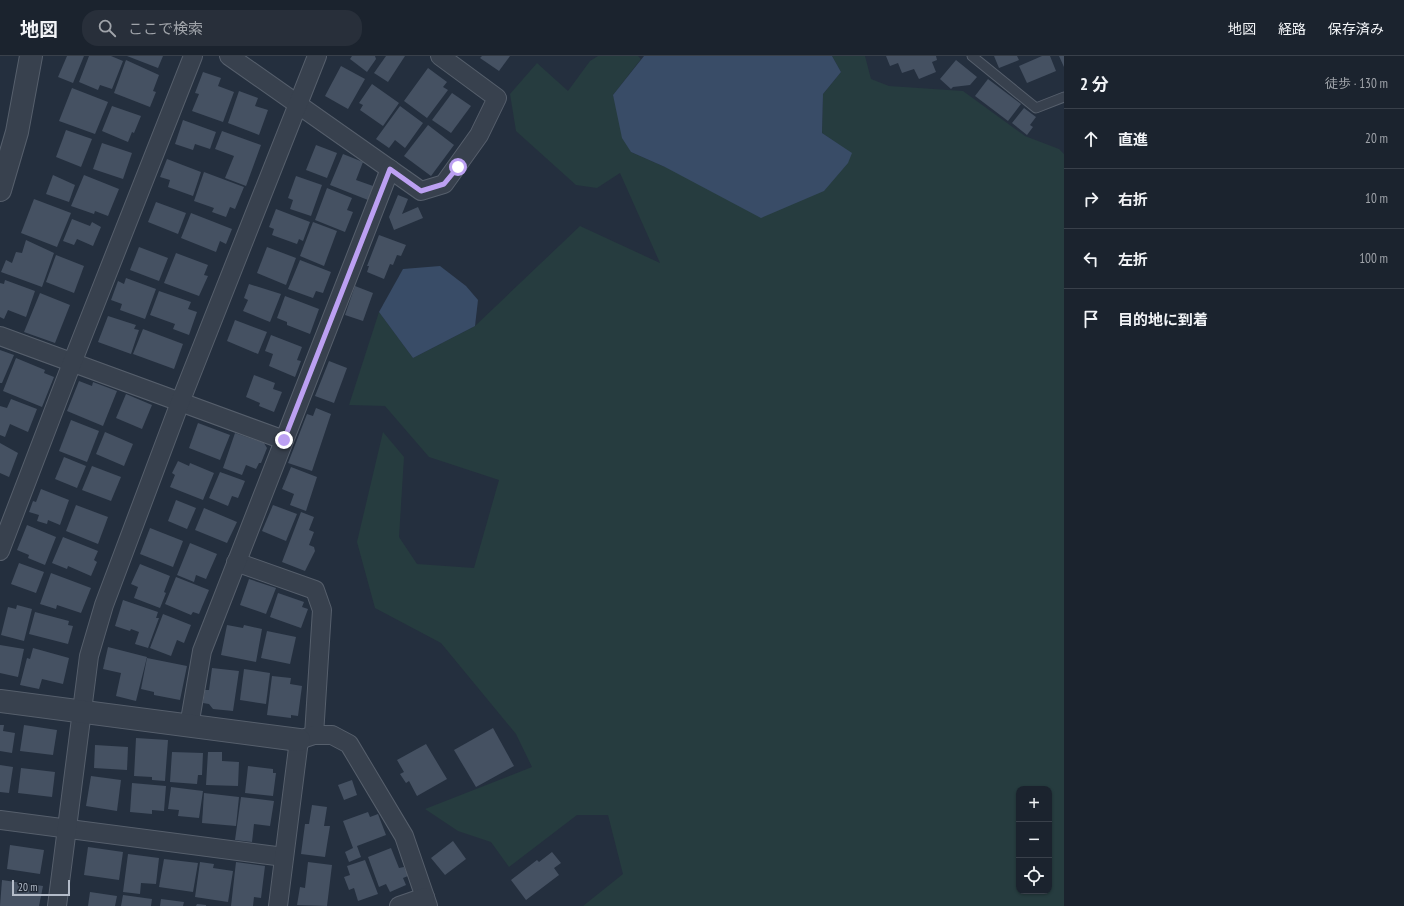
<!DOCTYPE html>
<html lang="ja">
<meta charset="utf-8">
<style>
:root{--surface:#1b232e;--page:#282f3a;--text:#f1f3f6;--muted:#a0a4aa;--line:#39404a}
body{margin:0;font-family:"PT Sans Narrow","Noto Sans JP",sans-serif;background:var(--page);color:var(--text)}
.controls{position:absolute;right:12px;bottom:12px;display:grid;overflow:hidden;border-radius:8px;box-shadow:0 1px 3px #0004}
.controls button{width:36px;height:36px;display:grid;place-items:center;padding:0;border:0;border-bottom:1px solid var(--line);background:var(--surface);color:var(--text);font:20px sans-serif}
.scale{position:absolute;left:12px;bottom:10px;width:58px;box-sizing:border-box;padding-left:4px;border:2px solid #b4bcc9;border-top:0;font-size:11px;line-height:14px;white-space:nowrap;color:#b4bcc9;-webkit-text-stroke:3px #1d2633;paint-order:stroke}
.stop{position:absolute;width:12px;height:12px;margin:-9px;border:3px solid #bca0f2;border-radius:50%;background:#fff}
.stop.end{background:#bca0f2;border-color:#fff;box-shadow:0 1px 4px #0008}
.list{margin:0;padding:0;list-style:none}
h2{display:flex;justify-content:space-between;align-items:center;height:52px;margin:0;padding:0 16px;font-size:17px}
h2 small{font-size:13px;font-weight:400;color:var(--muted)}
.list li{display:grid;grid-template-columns:26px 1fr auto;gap:12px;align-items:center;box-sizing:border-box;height:60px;padding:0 16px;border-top:1px solid var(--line)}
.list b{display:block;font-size:15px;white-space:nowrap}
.list em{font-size:13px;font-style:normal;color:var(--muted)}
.icon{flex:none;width:22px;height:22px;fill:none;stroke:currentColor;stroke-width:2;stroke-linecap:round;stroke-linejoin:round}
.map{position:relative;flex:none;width:1064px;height:850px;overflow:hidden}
header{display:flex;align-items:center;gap:24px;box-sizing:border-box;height:56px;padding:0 20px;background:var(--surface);border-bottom:1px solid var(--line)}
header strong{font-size:19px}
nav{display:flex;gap:22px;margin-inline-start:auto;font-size:14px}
.search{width:280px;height:36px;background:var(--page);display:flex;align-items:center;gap:10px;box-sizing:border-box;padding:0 14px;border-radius:16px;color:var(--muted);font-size:15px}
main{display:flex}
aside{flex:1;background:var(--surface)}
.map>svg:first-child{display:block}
</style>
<header>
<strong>地図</strong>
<div class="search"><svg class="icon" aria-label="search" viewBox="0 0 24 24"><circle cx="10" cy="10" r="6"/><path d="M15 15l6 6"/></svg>ここで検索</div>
<nav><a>地図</a><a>経路</a><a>保存済み</a></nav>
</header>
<main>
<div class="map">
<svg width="1064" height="850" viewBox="0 0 1064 850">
<rect width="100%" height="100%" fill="#242f3e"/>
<path fill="#263c3f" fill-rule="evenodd" d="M 598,0 L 638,0 L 641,3 L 613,39 L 631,96 L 665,111 L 851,97 L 822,77 L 823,38 L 841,16 L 832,0 L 865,0 L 871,23 L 889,30 L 963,35 L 1025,80 L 1059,93 L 1064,98 L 1064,850 L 583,850 L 623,818 L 608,759 L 577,759 L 509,811 L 491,786 L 458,775 L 425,753 L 532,711 L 516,678 L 441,587 L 375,552 L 357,486 L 383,376 L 404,401 L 399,481 L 417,508 L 474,512 L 499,424 L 429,401 L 385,350 L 349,349 L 379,256 L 413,302 L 475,270 L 580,170 L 660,207 L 620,117 L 597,132 L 576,129 L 516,75 L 510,38 L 537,7 L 568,35 L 590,5 ZM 1019,733 L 1049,733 L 1049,835 L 1019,835 Z"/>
<g fill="#394c67">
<polygon points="644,0 832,0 841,16 823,38 822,77 852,97 848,107 824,135 761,162 665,111 631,96 622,82 613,39"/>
<polygon points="440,210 466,230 478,244 475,270 413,302 379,256 403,213"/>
</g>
<g fill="#455162">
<polygon points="67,0 84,0 73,27 58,21"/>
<polygon points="89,0 111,0 123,5 112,33 100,29 98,34 79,26"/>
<polygon points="127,0 163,0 158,12"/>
<polygon points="352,0 375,0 376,3 367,16 350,3"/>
<polygon points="386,0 405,0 388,26 374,17"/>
<polygon points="482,0 510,0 499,15 480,2"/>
<polygon points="886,0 936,0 937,4 932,6 936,16 919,23 914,13 902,17 898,7 890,10"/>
<polygon points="994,0 1017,0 1019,4 999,12"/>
<polygon points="1042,0 1050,0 1056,15 1027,27 1019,10"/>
<polygon points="1059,0 1064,0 1064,11"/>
<polygon points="126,4 159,19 153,35 156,36 150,51 114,37"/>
<polygon points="956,4 977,21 970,29 953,31 951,33 940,23"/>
<polygon points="341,10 365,23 348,53 325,40"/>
<polygon points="428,12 447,26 443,31 448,34 427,62 404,45"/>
<polygon points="203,16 221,22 218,30 234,36 223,66 192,55 199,38 195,37"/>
<polygon points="988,23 1021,48 1008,65 975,40"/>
<polygon points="372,28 399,47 383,70 360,54 363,49 359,47"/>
<polygon points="72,32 108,46 95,78 59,65"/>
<polygon points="239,35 258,42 255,50 268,54 259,79 228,67"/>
<polygon points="452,37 471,50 451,77 432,64"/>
<polygon points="112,50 141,60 134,77 132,76 128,86 102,75"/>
<polygon points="400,50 423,67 405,92 395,84 389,92 376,83"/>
<polygon points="1024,52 1036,61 1030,69 1033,71 1027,79 1012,67"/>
<polygon points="183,64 216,76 210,93 195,88 193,94 175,88"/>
<polygon points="428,69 454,89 431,120 404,100"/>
<polygon points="66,74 92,83 81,111 56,101"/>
<polygon points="222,75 261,89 246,130 225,122 234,100 215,93"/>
<polygon points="102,87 132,97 123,123 93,113"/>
<polygon points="316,89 337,97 327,122 306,114"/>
<polygon points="343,98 363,106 356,124 373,130 368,144 330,129"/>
<polygon points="167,103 201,116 193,140 168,131 170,124 160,121"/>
<polygon points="204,116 244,131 235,153 230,151 226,161 212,156 214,152 194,145"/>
<polygon points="53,119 75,129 69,146 46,138"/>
<polygon points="84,119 119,133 108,160 95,155 94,158 71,150"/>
<polygon points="296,120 322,129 311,160 290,153 293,144 288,142"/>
<polygon points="327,132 352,142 347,154 353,156 345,176 315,164"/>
<polygon points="398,139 408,143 402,158 418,151 423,162 394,174 389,161"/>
<polygon points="34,143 71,157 57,191 21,177"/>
<polygon points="156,146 186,157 178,178 148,166"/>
<polygon points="276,153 310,166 303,185 299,183 297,188 272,179 274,173 269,171"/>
<polygon points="191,157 232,173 226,188 220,185 216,196 181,182"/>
<polygon points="72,163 90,170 92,166 101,171 93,190 77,183 74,189 63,185"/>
<polygon points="313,166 337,175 324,210 300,200"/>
<polygon points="379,179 406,189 401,200 397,199 393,209 390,208 384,223 367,216 369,210 367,210"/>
<polygon points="26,184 54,197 42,231 1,216 6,204 12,207 16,196 22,197"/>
<polygon points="139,191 168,202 159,225 130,214"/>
<polygon points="267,191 296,202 286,229 257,217"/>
<polygon points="176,197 208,209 204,219 208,220 199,240 164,227"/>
<polygon points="56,199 84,210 74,237 46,226"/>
<polygon points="300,204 331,216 323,237 316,235 313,242 288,233"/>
<polygon points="126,222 156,233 145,263 120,254 122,248 111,244 118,225 124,228"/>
<polygon points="5,224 35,235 26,261 8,254 4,263 0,261 0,227 4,228"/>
<polygon points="249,228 281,238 270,266 243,255 248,244 244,242"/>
<polygon points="355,230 373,237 363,265 345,259"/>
<polygon points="159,235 191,246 188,253 197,256 189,279 173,273 175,268 150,259"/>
<polygon points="40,237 70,249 55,287 24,276"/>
<polygon points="285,240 319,253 310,278 287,269 287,266 277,262"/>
<polygon points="108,260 136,269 134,273 139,274 131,298 98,286"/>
<polygon points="235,264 267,276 258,298 227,285"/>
<polygon points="143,273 183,288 174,313 133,298"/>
<polygon points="271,279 302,291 297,304 301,305 295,321 269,310 273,298 265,295"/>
<polygon points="0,294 14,299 2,327 0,327"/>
<polygon points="16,302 45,314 44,317 54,321 42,351 3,335"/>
<polygon points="329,305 347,312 334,347 315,340"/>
<polygon points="254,319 275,327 273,333 282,336 274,356 259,350 260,347 246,341"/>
<polygon points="79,325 92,330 93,326 117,335 103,370 67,355"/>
<polygon points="126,338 152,349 142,373 116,362"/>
<polygon points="11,343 37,353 28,376 10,368 5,381 0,379 0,350 7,352"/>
<polygon points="316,352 331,358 312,415 288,407 307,358 313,360"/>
<polygon points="71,364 99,375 87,406 59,395"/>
<polygon points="198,367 230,379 220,404 189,392"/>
<polygon points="105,376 133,388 124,410 96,398"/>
<polygon points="235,377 264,387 267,392 261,407 259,407 256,413 246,409 242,419 223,412"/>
<polygon points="0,387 18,397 9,421 0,417"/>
<polygon points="64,401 86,410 77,432 55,423"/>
<polygon points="178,405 189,410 190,407 214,417 203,444 170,431 175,419 172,417"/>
<polygon points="92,410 121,421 111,445 82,434"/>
<polygon points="291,411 317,421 306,455 290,449 294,438 282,433"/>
<polygon points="220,416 245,425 238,442 232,440 228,450 209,442"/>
<polygon points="41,433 69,444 60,469 48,464 47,468 37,465 39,459 29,456 33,445 36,446"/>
<polygon points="176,444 196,452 187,473 168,465"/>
<polygon points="76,449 108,461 98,488 66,475"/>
<polygon points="273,449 297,458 286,485 262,475"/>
<polygon points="204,452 237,466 227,487 195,474"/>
<polygon points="301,456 314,461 309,474 314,476 309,489 314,491 315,495 305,515 282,506"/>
<polygon points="27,469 56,481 45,509 28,502 29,499 17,494"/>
<polygon points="150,472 183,485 173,511 140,498"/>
<polygon points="63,481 98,495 94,504 97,506 91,520 68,510 67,513 52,507"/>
<polygon points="190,487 217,498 206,523 196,519 194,526 177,519"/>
<polygon points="19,507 44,516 36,537 11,528"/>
<polygon points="140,508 170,520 164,536 166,537 160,552 134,542 138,531 131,528"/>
<polygon points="51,517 91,532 81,557 57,549 56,553 40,548"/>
<polygon points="176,521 209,534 199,558 193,556 191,559 165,548"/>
<polygon points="249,523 276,532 266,558 240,549"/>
<polygon points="278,537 304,546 302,551 308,553 301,572 270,561"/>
<polygon points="123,544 158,556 156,562 159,562 148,592 135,588 139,576 131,573 130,575 115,570"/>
<polygon points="17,549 32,553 24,585 1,579 8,551 16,553"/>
<polygon points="35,556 69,565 68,569 73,570 68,588 29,578"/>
<polygon points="163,558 191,569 184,587 177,584 171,600 150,592"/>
<polygon points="227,569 243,572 244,569 262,573 256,606 221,599"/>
<polygon points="267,575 296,581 290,608 261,602"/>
<polygon points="0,589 24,593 18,621 0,617"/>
<polygon points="108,591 147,601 136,645 116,640 121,617 103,613"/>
<polygon points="33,592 69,602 63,628 42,623 39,633 20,629 27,602 30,603"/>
<polygon points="147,602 187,610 180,644 154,639 154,636 141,633"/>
<polygon points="212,612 239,615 233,655 213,653 209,648 203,647 205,634 209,634"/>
<polygon points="244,613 270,617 266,648 240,644"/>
<polygon points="272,620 291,622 290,628 302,630 298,660 291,659 291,662 267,659"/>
<polygon points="0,669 4,669 3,675 15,677 12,697 0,695"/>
<polygon points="24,669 57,674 53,699 20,695"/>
<polygon points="493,672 514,710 476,731 454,694"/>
<polygon points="136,682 168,684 165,725 152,724 152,721 134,720"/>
<polygon points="426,688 447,723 417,740 409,725 406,727 400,718 404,716 397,704"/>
<polygon points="95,689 128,691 127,714 94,712"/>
<polygon points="172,696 203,697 202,719 198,719 197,728 170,726"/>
<polygon points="208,696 222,696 222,705 239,706 238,730 206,729"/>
<polygon points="0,709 13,711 9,737 0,736"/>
<polygon points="248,710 273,713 273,717 276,717 273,740 245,737"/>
<polygon points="21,712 55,716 52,741 18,737"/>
<polygon points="91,720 121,724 117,755 86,750"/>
<polygon points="352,724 357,739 344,744 338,729"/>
<polygon points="132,727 166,730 164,755 152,754 152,758 130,756"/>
<polygon points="171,731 203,735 199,762 178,760 179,754 168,753"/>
<polygon points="204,737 239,741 236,770 202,767"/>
<polygon points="241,741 274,745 270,770 254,768 252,786 235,784"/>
<polygon points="312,749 327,751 324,770 330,770 325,801 301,798 305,768 309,768"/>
<polygon points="368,756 370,761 378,758 386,779 357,790 361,801 349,806 345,796 353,792 343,765"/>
<polygon points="453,785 466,803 445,819 431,802"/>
<polygon points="10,789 44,794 40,818 7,813"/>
<polygon points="88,791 123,796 119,824 84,819"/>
<polygon points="391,792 399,812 404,811 408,820 403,822 406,829 390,836 386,828 379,831 368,801"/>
<polygon points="552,796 561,807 554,812 559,819 526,844 511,824 537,804 539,806"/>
<polygon points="128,798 159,802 156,828 141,827 140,838 123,836"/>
<polygon points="164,803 198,807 193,836 159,831"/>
<polygon points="365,804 378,838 358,845 354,832 349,834 344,821 350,819 347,810"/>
<polygon points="200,806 214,808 213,812 233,815 228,846 195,841"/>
<polygon points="236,806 265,810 261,842 254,841 253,850 231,850"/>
<polygon points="308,806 332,809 327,850 297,849 300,831 305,832"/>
<polygon points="2,824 43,830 39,850 0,850"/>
<polygon points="90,836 117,840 115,850 88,850"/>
<polygon points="123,839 152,843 151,850 121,850"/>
<polygon points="161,843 184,846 183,850 160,850"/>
<polygon points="197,848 206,849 206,850 196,850"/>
</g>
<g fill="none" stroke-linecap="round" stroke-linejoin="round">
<g stroke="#565f6c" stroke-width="11">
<polyline id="service" points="972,0 1036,52 1064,41"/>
</g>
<g stroke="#565f6c" stroke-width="20">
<g id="minor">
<polyline points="229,0 421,135 444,128 479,79 497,42 440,0"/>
<polyline points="0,280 284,384"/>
<polyline points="0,495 72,307 193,0"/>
<polyline points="236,506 315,534 322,554 314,679"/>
<polyline points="189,670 202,595 390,113"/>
<polyline points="0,764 284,801"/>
<polyline points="57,850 89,600 104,549 181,344 317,0"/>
<polyline points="278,850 299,684 314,679 332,679 349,688 404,780 428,850"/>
<polyline points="399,850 425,841"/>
</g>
</g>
<g stroke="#565f6c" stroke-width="24">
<g id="tertiary">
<polyline points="0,134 17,76 31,0"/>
<polyline points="0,645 299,684"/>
</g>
</g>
<use href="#service" stroke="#38414e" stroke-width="9"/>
<use href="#minor" stroke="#38414e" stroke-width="18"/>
<use href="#tertiary" stroke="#38414e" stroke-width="22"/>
</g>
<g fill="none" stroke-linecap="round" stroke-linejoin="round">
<polyline stroke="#bca0f2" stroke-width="5" points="284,384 390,113 421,135 444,128 458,111"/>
</g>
</svg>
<div class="controls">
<button>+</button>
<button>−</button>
<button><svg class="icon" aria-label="locate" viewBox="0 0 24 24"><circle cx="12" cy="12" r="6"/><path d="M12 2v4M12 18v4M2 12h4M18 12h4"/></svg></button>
</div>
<div class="scale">20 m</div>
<div class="stop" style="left:458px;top:111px"></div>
<div class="stop end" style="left:284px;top:384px"></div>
</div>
<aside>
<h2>2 分<small>徒歩 · 130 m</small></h2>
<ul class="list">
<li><svg class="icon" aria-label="ahead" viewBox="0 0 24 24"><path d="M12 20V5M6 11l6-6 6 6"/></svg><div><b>直進</b></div><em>20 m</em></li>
<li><svg class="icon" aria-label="right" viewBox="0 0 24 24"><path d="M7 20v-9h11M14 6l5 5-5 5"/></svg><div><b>右折</b></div><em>10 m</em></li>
<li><svg class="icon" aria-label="left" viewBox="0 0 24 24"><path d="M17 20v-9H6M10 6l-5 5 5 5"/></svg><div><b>左折</b></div><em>100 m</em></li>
<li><svg class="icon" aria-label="arrive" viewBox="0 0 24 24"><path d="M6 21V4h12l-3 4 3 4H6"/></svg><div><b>目的地に到着</b></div></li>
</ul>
</aside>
</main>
